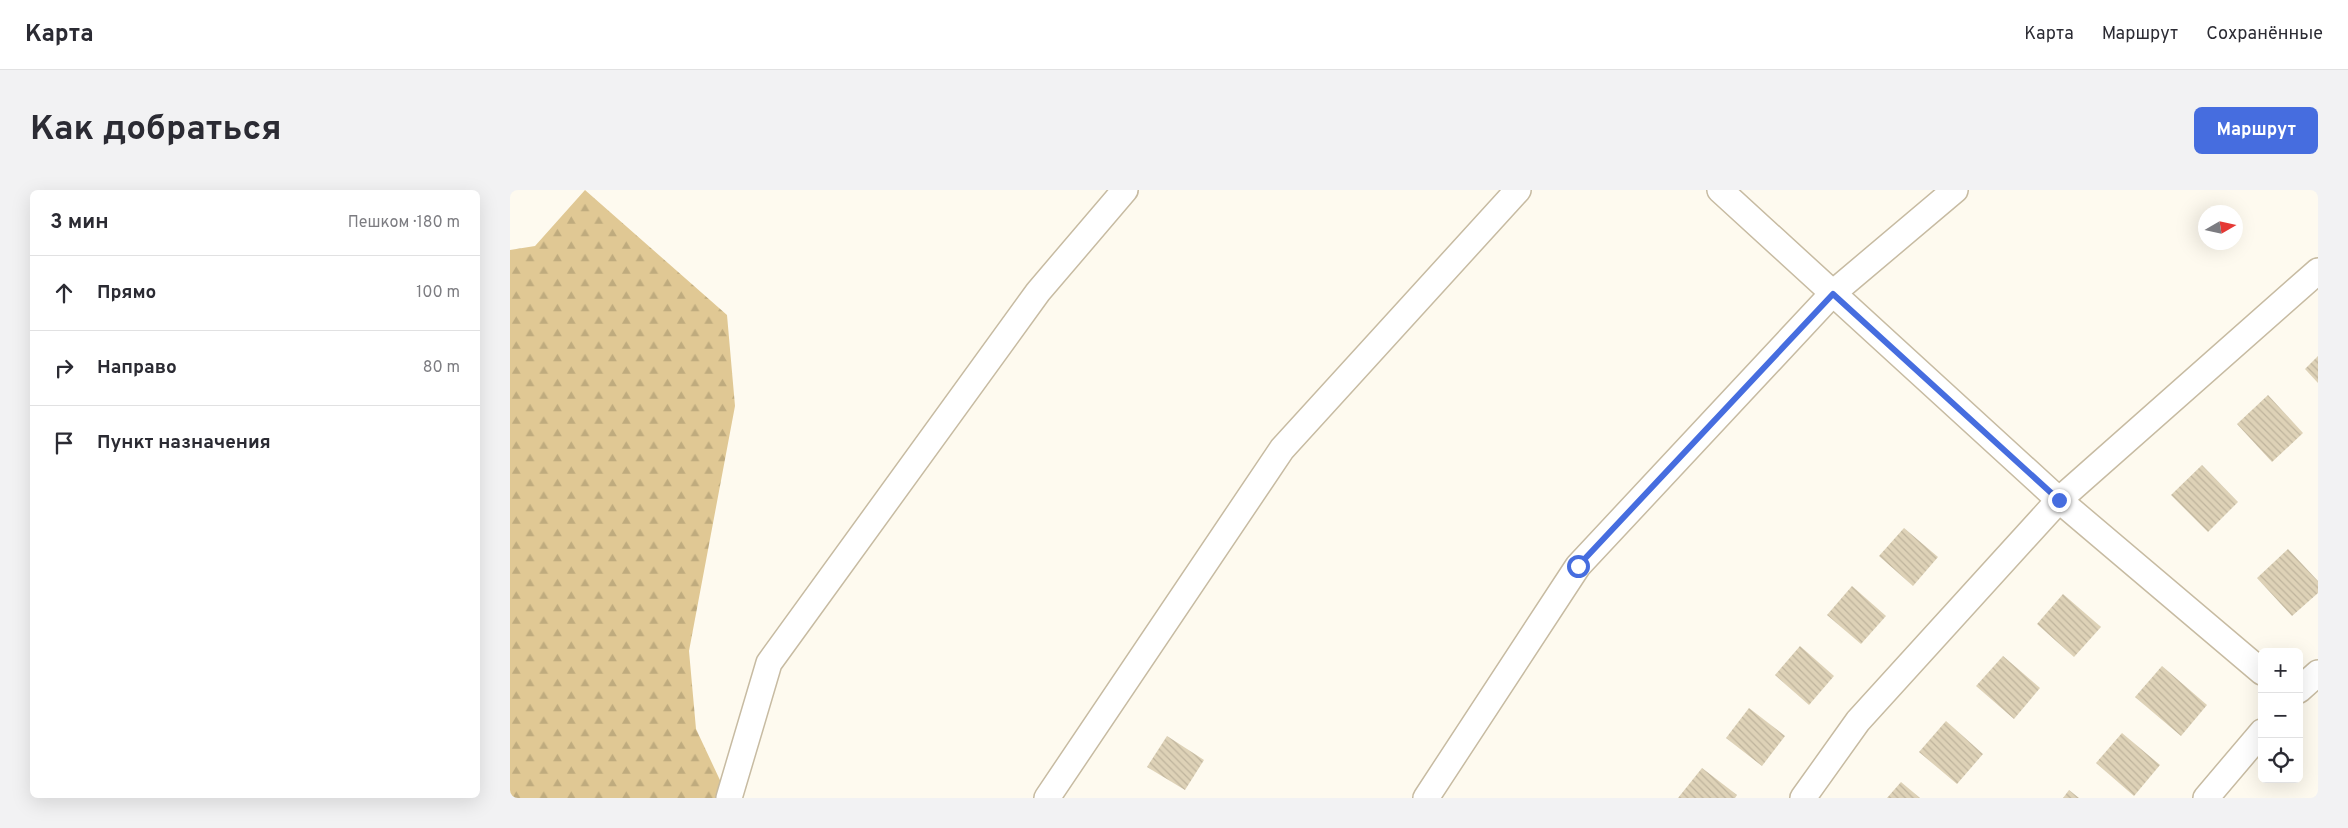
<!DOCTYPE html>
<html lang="ru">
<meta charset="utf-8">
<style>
:root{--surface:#fff;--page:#f2f2f3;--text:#2b2b33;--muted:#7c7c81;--line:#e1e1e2;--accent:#466ddf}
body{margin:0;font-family:Overpass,sans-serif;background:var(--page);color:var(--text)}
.controls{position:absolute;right:15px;bottom:15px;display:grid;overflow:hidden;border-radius:8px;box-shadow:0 5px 20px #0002}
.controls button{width:45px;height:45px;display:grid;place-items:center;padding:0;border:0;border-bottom:1px solid var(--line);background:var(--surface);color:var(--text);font:25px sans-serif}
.compass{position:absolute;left:1688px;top:15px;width:45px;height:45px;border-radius:50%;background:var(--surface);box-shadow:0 5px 20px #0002;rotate:81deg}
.stop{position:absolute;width:15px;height:15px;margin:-11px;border:4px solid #466ddf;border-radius:50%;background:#fff}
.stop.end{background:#466ddf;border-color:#fff;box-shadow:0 1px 5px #0008}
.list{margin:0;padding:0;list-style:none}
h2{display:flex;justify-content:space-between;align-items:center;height:65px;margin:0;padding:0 20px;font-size:21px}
h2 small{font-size:16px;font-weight:400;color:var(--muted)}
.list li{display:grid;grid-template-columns:32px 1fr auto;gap:15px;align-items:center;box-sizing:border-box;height:75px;padding:0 20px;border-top:1px solid var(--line)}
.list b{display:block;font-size:19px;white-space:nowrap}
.list em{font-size:16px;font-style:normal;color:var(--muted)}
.icon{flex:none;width:28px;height:28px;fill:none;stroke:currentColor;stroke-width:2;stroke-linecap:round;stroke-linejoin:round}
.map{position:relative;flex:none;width:1808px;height:608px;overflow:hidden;border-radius:8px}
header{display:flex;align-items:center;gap:30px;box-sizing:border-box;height:70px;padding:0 25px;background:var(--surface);border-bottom:1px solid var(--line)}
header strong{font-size:24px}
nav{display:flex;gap:28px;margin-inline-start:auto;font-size:18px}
.intro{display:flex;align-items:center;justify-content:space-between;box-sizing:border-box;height:120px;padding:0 30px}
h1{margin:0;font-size:35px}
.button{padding:12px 22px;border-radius:8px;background:var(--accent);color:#fff;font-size:18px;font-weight:700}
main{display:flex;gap:30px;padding:0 30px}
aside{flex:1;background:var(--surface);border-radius:8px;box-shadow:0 5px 20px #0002}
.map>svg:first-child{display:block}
</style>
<header>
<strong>Карта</strong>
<nav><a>Карта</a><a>Маршрут</a><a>Сохранённые</a></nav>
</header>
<div class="intro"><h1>Как добраться</h1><a class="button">Маршрут</a></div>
<main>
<aside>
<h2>3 мин<small>Пешком · 180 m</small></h2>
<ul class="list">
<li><svg class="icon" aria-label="ahead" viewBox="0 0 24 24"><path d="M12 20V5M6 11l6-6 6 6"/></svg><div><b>Прямо</b></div><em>100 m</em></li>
<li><svg class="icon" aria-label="right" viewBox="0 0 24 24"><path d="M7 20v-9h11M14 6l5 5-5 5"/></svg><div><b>Направо</b></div><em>80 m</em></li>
<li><svg class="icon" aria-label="arrive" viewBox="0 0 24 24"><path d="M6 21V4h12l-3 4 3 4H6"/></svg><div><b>Пункт назначения</b></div></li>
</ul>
</aside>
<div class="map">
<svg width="1808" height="608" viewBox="0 0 1808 608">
<defs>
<pattern id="forest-firs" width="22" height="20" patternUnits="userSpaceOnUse" patternTransform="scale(1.25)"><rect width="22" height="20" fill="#e0c894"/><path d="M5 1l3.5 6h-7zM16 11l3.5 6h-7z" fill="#bfab7e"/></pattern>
<pattern id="building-back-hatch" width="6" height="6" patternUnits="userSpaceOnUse" patternTransform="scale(1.25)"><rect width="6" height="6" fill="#ded2b7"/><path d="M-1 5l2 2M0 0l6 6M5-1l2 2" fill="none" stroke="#beb39c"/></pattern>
</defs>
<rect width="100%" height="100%" fill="#fefaef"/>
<polygon fill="url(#forest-firs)" points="75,0 217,125 225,216 179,461 186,539 216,603 215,608 0,608 0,60 25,56"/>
<g fill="url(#building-back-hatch)">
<polygon points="1808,166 1808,193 1795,179"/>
<polygon points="1758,205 1793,243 1762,272 1727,234"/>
<polygon points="1692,275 1728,312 1698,342 1661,305"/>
<polygon points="1394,338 1428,367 1403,396 1369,366"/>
<polygon points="1778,359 1808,391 1808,403 1782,426 1747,388"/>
<polygon points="1342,396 1376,426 1351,454 1317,425"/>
<polygon points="1553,404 1591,437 1564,467 1527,434"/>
<polygon points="1290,456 1324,486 1299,515 1265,485"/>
<polygon points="1493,466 1530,498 1504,529 1466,496"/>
<polygon points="1652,476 1697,515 1671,546 1625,507"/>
<polygon points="1239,518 1275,546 1252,576 1216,548"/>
<polygon points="1436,531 1473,564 1447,594 1409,562"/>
<polygon points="1612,543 1650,575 1624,606 1586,573"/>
<polygon points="657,546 694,570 675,600 637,577"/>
<polygon points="1192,578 1227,605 1225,608 1168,608"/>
<polygon points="1391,592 1410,608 1377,608"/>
<polygon points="1559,600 1569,608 1553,608"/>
</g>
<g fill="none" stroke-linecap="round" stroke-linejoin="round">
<g stroke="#c7bba2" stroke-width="28">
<g id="minor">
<polyline points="1210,0 1549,310 1752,482"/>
<polyline points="1789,500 1808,483"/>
<polyline points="219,608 259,473 528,102 615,0"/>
<polyline points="537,608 772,259 1008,0"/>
<polyline points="916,608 1068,376 1323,103 1445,0"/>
<polyline points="1293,608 1348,531 1549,310 1808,81"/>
<polyline points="1696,608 1752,542"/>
</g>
</g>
<use href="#minor" stroke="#fff" stroke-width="25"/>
</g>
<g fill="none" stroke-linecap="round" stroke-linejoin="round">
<polyline stroke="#466ddf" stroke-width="6" points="1068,376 1323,104 1549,310"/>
</g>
</svg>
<div class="controls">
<button>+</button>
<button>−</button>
<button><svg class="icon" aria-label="locate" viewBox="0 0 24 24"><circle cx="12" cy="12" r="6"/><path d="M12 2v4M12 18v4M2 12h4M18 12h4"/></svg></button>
</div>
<svg class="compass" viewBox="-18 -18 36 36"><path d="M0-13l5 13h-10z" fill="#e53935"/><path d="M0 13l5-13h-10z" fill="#7c7c81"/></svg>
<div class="stop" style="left:1068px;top:376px"></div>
<div class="stop end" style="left:1549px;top:310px"></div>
</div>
</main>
